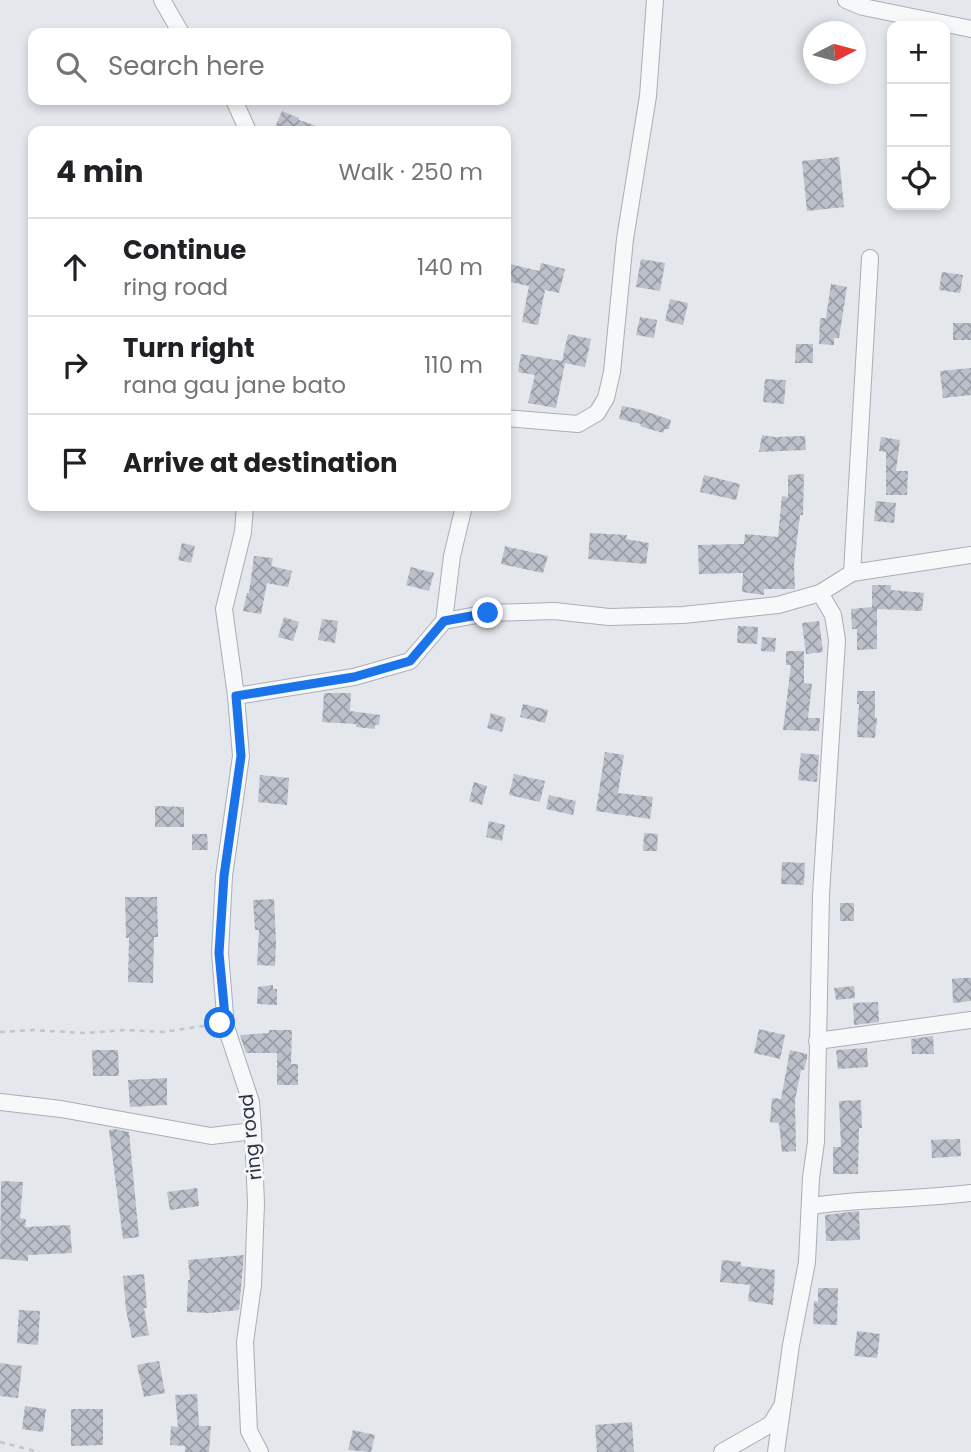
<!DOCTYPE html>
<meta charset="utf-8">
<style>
:root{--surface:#fff;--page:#f2f2f2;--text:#202124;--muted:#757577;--line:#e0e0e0}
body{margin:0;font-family:Poppins,sans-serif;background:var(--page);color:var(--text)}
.controls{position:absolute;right:21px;top:21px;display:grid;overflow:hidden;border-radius:14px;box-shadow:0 4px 10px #0003}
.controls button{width:63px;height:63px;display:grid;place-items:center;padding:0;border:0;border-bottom:2px solid var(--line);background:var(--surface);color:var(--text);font:35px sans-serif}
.compass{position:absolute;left:803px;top:21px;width:63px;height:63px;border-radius:50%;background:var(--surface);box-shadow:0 4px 10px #0003;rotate:84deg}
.stop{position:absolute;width:21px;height:21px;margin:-16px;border:5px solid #1a73e8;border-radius:50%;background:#fff}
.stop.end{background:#1a73e8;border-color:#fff;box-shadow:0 2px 7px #0008}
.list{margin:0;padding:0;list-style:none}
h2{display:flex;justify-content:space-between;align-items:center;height:91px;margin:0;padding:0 28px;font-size:30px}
h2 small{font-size:23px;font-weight:400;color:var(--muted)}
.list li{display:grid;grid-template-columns:46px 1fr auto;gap:21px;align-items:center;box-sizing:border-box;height:98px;padding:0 28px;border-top:2px solid var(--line)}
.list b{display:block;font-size:26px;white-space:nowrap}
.list p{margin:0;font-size:23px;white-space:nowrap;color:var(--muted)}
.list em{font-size:23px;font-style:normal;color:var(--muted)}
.icon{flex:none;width:38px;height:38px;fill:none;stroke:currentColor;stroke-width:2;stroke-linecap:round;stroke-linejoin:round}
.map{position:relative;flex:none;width:971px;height:1452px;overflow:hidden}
.search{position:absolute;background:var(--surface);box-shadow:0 4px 10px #0003;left:28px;top:28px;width:483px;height:77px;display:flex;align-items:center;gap:18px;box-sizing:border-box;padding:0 24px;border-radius:14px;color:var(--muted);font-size:26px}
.panel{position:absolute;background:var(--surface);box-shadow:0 4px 10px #0003;left:28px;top:126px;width:483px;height:385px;border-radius:14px}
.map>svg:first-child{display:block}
</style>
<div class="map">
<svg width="971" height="1452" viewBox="0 0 971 1452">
<defs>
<pattern id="building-cross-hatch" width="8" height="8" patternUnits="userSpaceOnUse" patternTransform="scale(1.75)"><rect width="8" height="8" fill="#bbc0ca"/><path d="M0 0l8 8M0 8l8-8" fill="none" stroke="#989da6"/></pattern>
</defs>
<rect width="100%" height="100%" fill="#e4e7ec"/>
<g fill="url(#building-cross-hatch)">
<polygon points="282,111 299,118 299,120 325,129 325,131 284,131 275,127"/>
<polygon points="839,157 844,207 807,211 802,161"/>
<polygon points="641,259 665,263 660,291 636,287"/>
<polygon points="506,263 539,271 541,263 565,269 559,293 545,290 538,325 522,322 529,286 506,281"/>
<polygon points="942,272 963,275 960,293 939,290"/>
<polygon points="831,284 847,287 839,338 834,338 834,345 819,344 820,318 826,318"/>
<polygon points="670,299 688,303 683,325 665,321"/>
<polygon points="640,317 657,320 654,338 636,335"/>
<rect x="953" y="323" width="18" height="17"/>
<polygon points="568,334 591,339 585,367 565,363 556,408 528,403 535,375 518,372 521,354 562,361"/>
<polygon points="796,344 813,344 813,363 795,363"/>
<polygon points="971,368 971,395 943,398 940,371"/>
<polygon points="765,379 786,380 784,404 763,402"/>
<polygon points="622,406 642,410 671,420 669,429 665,429 663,433 640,426 641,424 619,419"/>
<polygon points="762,435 774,437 805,436 806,450 759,452"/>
<polygon points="881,437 900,440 896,471 908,471 907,495 886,495 886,452 879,451"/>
<polygon points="804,474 803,515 800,515 794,565 795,589 764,589 764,595 742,592 743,573 699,574 698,545 744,544 745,534 778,537 782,496 788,497 788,475"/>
<polygon points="704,475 740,484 736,500 700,492"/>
<polygon points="876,501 896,503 894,523 874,521"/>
<polygon points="590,533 627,535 626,539 649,543 646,564 588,559"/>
<polygon points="182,543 195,546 191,563 178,560"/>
<polygon points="505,546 548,556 543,573 501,564"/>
<polygon points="254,556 273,558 271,566 292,571 288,587 267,583 261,614 243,611 247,593 249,593"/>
<polygon points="411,567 434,573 429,591 406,585"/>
<polygon points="872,585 891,585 891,590 924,593 922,611 877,609 877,649 857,650 857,629 852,629 851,609 872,607"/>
<polygon points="284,617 299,622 293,641 278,637"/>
<polygon points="322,619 338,621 335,643 318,640"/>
<polygon points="819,621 823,652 806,654 802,623"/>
<polygon points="738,626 758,627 757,644 737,643"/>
<polygon points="762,637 776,638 775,652 761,651"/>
<polygon points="786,651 804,651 804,683 812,684 808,718 820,718 819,731 783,730 791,665 786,665"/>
<polygon points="857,691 875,691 875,718 877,718 875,738 857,737 859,704 857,704"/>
<polygon points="324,693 351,693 350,711 380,715 379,725 375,725 375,729 356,727 356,724 322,722"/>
<polygon points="523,704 548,710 545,723 520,717"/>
<polygon points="491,713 506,718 502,732 487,728"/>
<polygon points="605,752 624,755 618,793 653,797 650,819 596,811"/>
<polygon points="801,753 819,755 817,782 798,780"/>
<polygon points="514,774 545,781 540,802 509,795"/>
<polygon points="260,775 289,778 287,805 258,802"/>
<polygon points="474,782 487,786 482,805 469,801"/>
<polygon points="549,795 576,801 573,815 546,809"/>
<polygon points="155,806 184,807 184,827 155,827"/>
<polygon points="489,821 505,825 502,841 486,837"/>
<polygon points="644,833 658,834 657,851 643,851"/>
<polygon points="192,834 207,834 208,850 192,850"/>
<polygon points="782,862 805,863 804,885 781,884"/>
<polygon points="125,897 157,897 158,937 154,937 153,983 128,982 129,938 126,938"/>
<polygon points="274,899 276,942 275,966 257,965 259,930 255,930 253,900"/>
<rect x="840" y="903" width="14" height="18"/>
<polygon points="960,978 971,978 971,1001 953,1003 952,979"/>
<polygon points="273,985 273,989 277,989 277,1005 257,1004 258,987"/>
<polygon points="854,986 855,998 836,1000 834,988"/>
<polygon points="878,1002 879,1022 854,1025 853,1003"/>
<polygon points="759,1029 785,1035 780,1059 754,1053"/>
<polygon points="269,1030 292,1030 291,1064 298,1064 298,1085 277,1085 277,1053 246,1053 240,1035 269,1033"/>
<polygon points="933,1036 934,1054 912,1054 911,1039"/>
<polygon points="867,1048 868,1067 838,1069 836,1050"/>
<polygon points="92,1050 118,1050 119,1076 93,1076"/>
<polygon points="790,1050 807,1054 807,1058 804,1070 801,1070 795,1100 796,1151 782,1152 779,1123 770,1122 772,1098 781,1099"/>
<polygon points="167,1078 167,1105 130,1107 128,1080"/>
<polygon points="861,1100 862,1128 859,1128 858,1174 833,1174 833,1147 841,1147 839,1101"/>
<polygon points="115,1129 129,1132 139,1237 123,1239 109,1130"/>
<polygon points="960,1139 961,1156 932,1158 931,1140"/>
<polygon points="1,1181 23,1182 20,1218 26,1219 25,1227 70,1225 72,1253 28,1255 28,1261 0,1259"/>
<polygon points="197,1188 199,1206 170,1210 167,1192"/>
<polygon points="859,1211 860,1240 826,1241 825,1215"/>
<polygon points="244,1255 239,1310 209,1313 187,1312 188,1280 190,1280 188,1260"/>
<polygon points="722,1260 741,1262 741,1266 775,1270 773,1305 748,1301 750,1285 720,1282"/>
<polygon points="144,1274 147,1308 144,1308 149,1335 132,1338 126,1310 123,1276"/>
<polygon points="818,1288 838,1288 837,1325 813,1324 814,1301 818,1302"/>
<polygon points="19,1310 40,1311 38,1345 17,1343"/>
<polygon points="857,1331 880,1334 877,1358 854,1356"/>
<polygon points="159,1361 165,1393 144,1397 137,1365"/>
<polygon points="0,1363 22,1366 18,1398 0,1396"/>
<polygon points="197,1394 199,1426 211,1426 209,1452 185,1452 185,1446 170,1445 171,1426 178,1427 175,1395"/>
<polygon points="25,1406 46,1409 43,1432 22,1429"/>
<polygon points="71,1409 103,1409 103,1445 71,1446"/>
<polygon points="632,1422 634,1452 597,1452 595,1425"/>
<polygon points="353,1430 375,1435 371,1452 348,1450"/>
</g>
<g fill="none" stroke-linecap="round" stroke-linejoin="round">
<g stroke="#a9aeb7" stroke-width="18">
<g id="minor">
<polyline points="162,0 181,33"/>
<polyline points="846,0 863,7 971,29"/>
<polyline points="234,100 248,131"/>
<polyline points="506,418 578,424 597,413 606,398 612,372 625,239 648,96 655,0"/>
<polyline points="245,506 243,532 224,609 236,696 241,756 224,876 220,953 226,1027 251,1102 253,1131 256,1203 253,1285 245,1342 249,1431 260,1452"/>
<polyline points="852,573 870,258"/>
<polyline points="444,621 452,556 464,506"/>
<polyline points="236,696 354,677 410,661 444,621 488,613 554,611 609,617 683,615 778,605 820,593 852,573 971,555"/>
<polyline points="817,1041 971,1020"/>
<polyline points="0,1102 61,1109 211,1136 253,1131"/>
<path d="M 810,1206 C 863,1198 917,1200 971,1193"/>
<polyline points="722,1452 771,1424 780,1409"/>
<polyline points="776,1452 791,1345 807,1262 811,1178 816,1142 821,895 837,640 833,615 820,593"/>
</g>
</g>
<g stroke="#c2c5cb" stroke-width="2.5" stroke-dasharray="5 5" stroke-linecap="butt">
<polyline points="0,1032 33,1030 85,1033 126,1030 163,1032 209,1025"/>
<polyline points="0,1442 39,1452"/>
</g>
<use href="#minor" stroke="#f7f8fa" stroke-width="16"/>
</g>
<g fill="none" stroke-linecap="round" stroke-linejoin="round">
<polyline stroke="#1a73e8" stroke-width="9" points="220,1023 226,1027 219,953 224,876 241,756 236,696 354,677 410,661 444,621 488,613"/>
</g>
<g text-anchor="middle" stroke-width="6" stroke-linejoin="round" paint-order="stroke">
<g font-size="19" fill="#2b3445" stroke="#f4f6f9">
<text transform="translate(250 1137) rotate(-96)" y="7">ring road</text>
</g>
</g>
</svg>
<div class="controls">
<button>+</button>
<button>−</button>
<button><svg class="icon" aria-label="locate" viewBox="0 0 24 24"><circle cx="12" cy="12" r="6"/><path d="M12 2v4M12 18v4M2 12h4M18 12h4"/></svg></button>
</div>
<svg class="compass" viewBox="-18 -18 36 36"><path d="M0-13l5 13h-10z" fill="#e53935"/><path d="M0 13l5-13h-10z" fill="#757577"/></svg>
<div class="stop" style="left:220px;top:1023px"></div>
<div class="stop end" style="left:488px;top:613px"></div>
<div class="search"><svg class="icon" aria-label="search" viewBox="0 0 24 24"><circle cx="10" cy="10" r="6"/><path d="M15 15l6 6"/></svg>Search here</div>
<section class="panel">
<h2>4 min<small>Walk · 250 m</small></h2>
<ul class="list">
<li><svg class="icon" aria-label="ahead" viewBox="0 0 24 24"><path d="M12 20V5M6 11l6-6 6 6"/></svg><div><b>Continue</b><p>ring road</p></div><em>140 m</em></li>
<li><svg class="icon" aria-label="right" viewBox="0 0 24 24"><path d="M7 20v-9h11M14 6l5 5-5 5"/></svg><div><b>Turn right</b><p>rana gau jane bato</p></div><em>110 m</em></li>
<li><svg class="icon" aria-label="arrive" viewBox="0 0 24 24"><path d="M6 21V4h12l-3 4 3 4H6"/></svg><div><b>Arrive at destination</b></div></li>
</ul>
</section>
</div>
